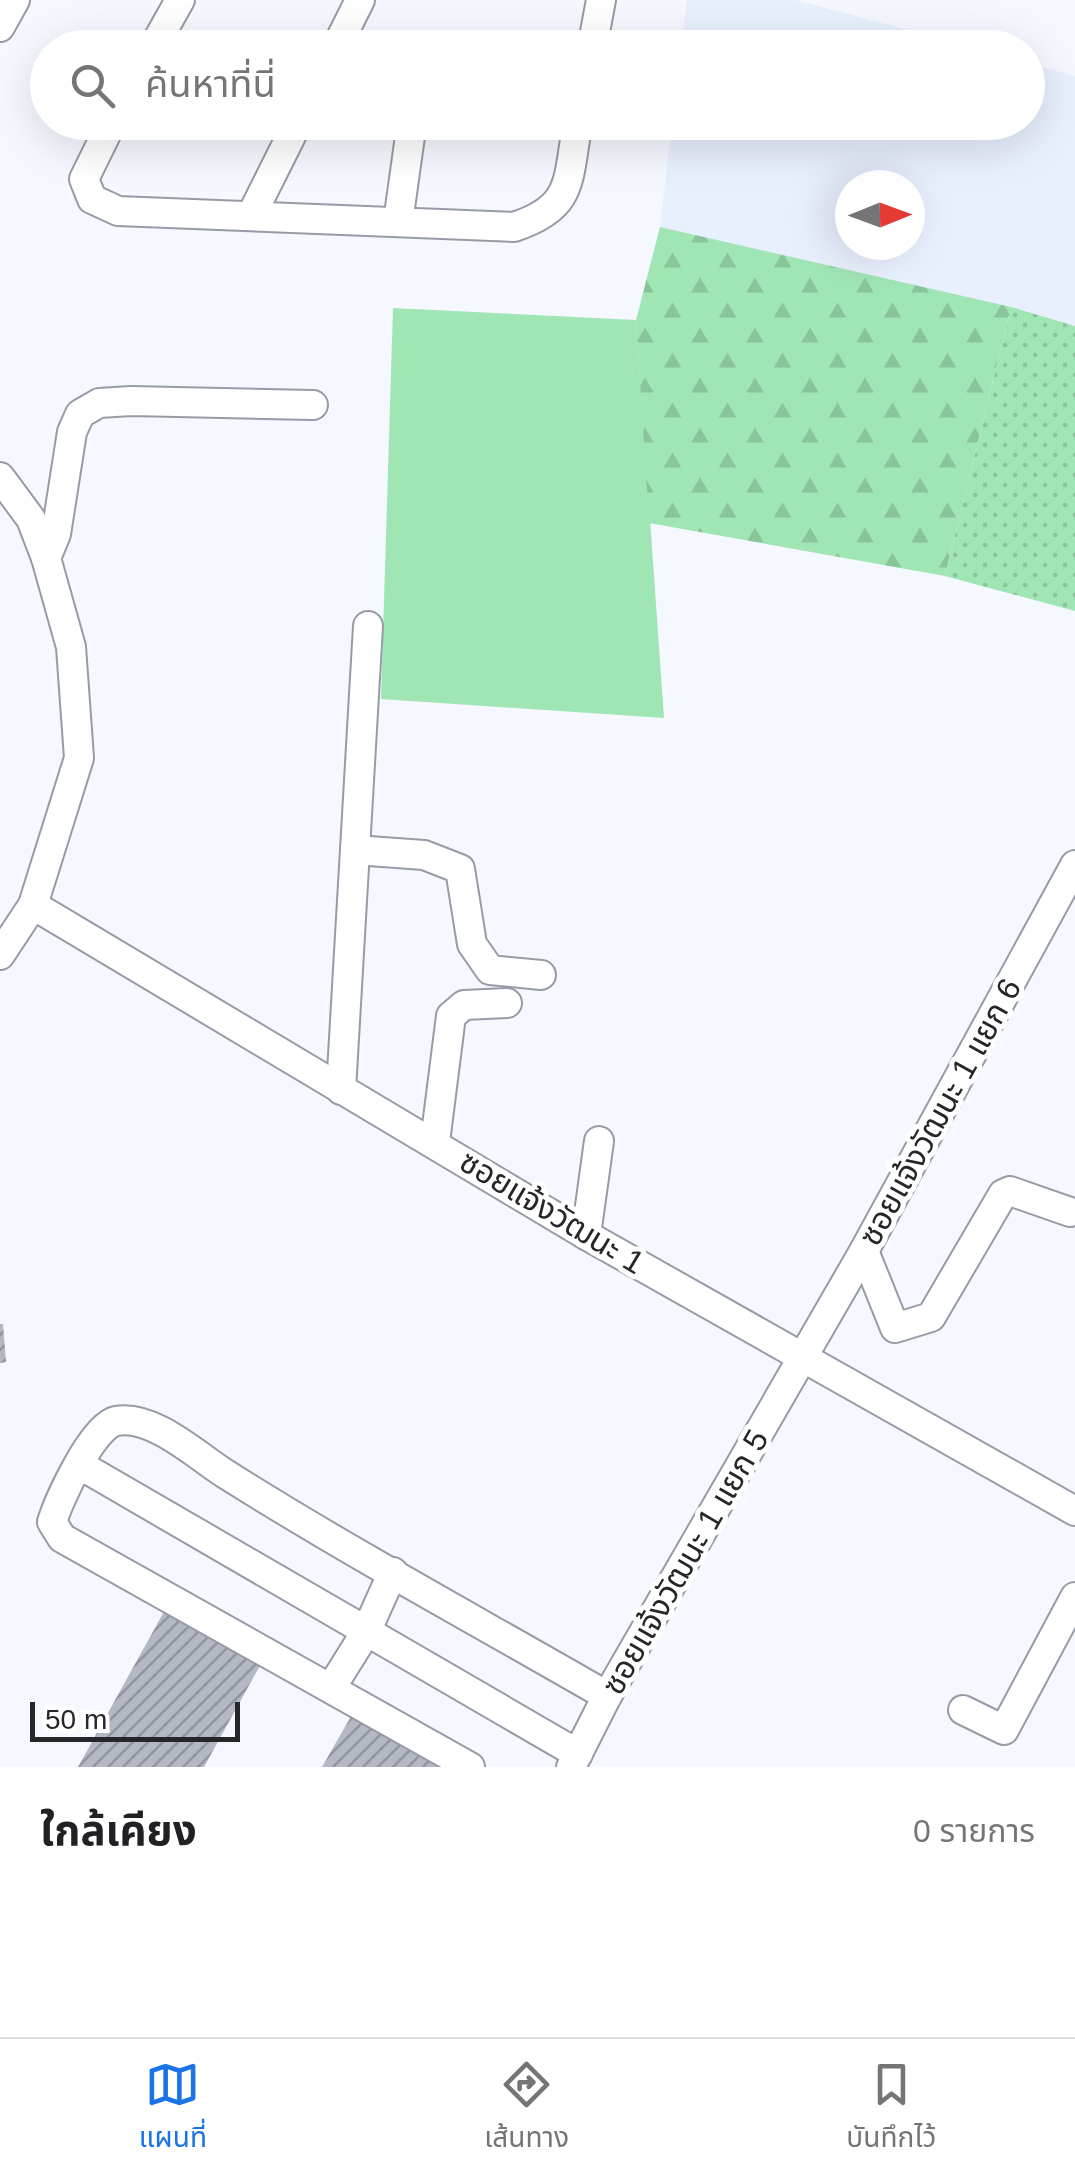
<!DOCTYPE html>
<html lang="th">
<meta charset="utf-8">
<style>
:root{--surface:#fff;--page:#f6f6f6;--text:#202124;--muted:#757577;--line:#e0e0e0;--accent:#1a73e8}
body{margin:0;font-family:Arial,"Noto Sans Thai",sans-serif;background:var(--page);color:var(--text)}
.compass{position:absolute;left:835px;top:170px;width:90px;height:90px;border-radius:50%;background:var(--surface);box-shadow:0 10px 40px #0002;rotate:89deg}
.scale{position:absolute;left:30px;bottom:25px;width:210px;box-sizing:border-box;padding-left:10px;border:5px solid #24262a;border-top:0;font-size:28px;line-height:35px;white-space:nowrap;color:#24262a;-webkit-text-stroke:8px #fff;paint-order:stroke}
.list{margin:0;padding:0;list-style:none}
h2{display:flex;justify-content:space-between;align-items:center;height:130px;margin:0;padding:0 40px;font-size:42px}
h2 small{font-size:32px;font-weight:400;color:var(--muted)}
.icon{flex:none;width:55px;height:55px;fill:none;stroke:currentColor;stroke-width:2;stroke-linecap:round;stroke-linejoin:round}
.map{position:relative;flex:none;width:1075px;height:1767px;overflow:hidden}
.search{position:absolute;background:var(--surface);box-shadow:0 10px 40px #0002;left:30px;right:30px;top:30px;height:110px;display:flex;align-items:center;gap:25px;box-sizing:border-box;padding:0 35px;border-radius:55px;color:var(--muted);font-size:38px}
.sheet{height:270px;background:var(--surface)}
nav{display:flex;justify-content:space-around;align-items:center;box-sizing:border-box;height:140px;border-top:2px solid var(--line);background:var(--surface);font-size:28px;color:var(--muted)}
nav a{display:grid;justify-items:center;gap:5px}
nav .on{color:var(--accent)}
.map>svg:first-child{display:block}
</style>
<div class="map">
<svg width="1075" height="1767" viewBox="0 0 1075 1767">
<defs>
<pattern id="forest-firs" width="22" height="20" patternUnits="userSpaceOnUse" patternTransform="scale(2.5)"><rect width="22" height="20" fill="#a0e5b4"/><path d="M5 1l3.5 6h-7zM16 11l3.5 6h-7z" fill="#8ac49b"/></pattern>
<pattern id="garden-dots" width="8" height="8" patternUnits="userSpaceOnUse" patternTransform="scale(2.5)"><rect width="8" height="8" fill="#a0e5b4"/><path d="M2 2h.1M6 6h.1" fill="none" stroke="#8ac49b" stroke-width="1.8" stroke-linecap="round"/></pattern>
<pattern id="building-hatch" width="6" height="6" patternUnits="userSpaceOnUse" patternTransform="scale(2.5)"><rect width="6" height="6" fill="#b3b8c3"/><path d="M-1 1l2-2M0 6l6-6M5 7l2-2" fill="none" stroke="#91959f"/></pattern>
</defs>
<rect width="100%" height="100%" fill="#f5f8ff"/>
<g fill="#e8effd" fill-rule="evenodd">
<polygon points="687,0 796,0 971,47 681,47"/>
<path d="M 1028,63 L 1075,76 L 1075,326 L 660,227 L 672,123 L 1028,122 ZM 850,185 L 910,185 L 910,245 L 850,245 Z"/>
</g>
<polygon fill="#a0e5b4" points="393,308 636,320 664,718 381,699"/>
<polygon fill="url(#forest-firs)" points="660,227 1011,307 945,576 649,523 636,320"/>
<polygon fill="url(#garden-dots)" points="1011,307 1075,326 1075,611 945,576"/>
<g fill="url(#building-hatch)">
<polygon points="0,1324 3,1324 6,1362 0,1363"/>
<polygon points="166,1608 262,1662 204,1767 78,1767"/>
<polygon points="353,1713 447,1767 322,1767"/>
</g>
<g fill="none" stroke-linecap="round" stroke-linejoin="round">
<g stroke="#979ba6" stroke-width="32">
<g id="minor">
<polyline points="0,27 15,0"/>
<polyline points="153,48 180,0"/>
<polyline points="336,48 360,0"/>
<polyline points="592,48 601,0"/>
<path d="M 112,122 L 84,179 L 92,199 L 118,211 L 514,227 C 575,207 567,180 578,122"/>
<polyline points="252,214 298,122"/>
<polyline points="398,222 412,122"/>
<polyline points="0,477 31,519 46,558 71,647 79,758 33,905 0,955"/>
<polyline points="46,558 56,534 72,432 80,414 99,403 131,401 313,405"/>
<polyline points="355,850 424,855 460,869 472,944 490,970 541,975"/>
<polyline points="33,905 586,1235 1075,1511"/>
<polyline points="341,1090 368,626"/>
<polyline points="435,1142 451,1016 464,1005 507,1003"/>
<polyline points="586,1235 599,1141"/>
<polyline points="864,1251 895,1328 931,1317 1003,1194 1010,1191 1070,1212"/>
<polyline points="80,1465 578,1754"/>
<polyline points="331,1688 366,1632 393,1572"/>
<polyline points="963,1710 1004,1730 1075,1597"/>
<path d="M 470,1767 L 62,1538 L 52,1522 C 59,1499 93,1426 116,1421 C 152,1414 196,1455 224,1473 C 349,1552 479,1622 607,1696"/>
<polyline points="571,1767 607,1696 864,1251 1075,865"/>
</g>
</g>
<use href="#minor" stroke="#fff" stroke-width="28"/>
</g>
<g text-anchor="middle" stroke-width="10" stroke-linejoin="round" paint-order="stroke">
<g font-size="32" fill="#24262a" stroke="#fff">
<text transform="translate(940 1112) rotate(-61)" y="11">ซอยแจ้งวัฒนะ 1 แยก 6</text>
<text transform="translate(552 1212) rotate(31)" y="11">ซอยแจ้งวัฒนะ 1</text>
<text transform="translate(685 1562) rotate(-60)" y="11">ซอยแจ้งวัฒนะ 1 แยก 5</text>
</g>
</g>
</svg>
<svg class="compass" viewBox="-18 -18 36 36"><path d="M0-13l5 13h-10z" fill="#e53935"/><path d="M0 13l5-13h-10z" fill="#757577"/></svg>
<div class="scale">50 m</div>
<div class="search"><svg class="icon" aria-label="search" viewBox="0 0 24 24"><circle cx="10" cy="10" r="6"/><path d="M15 15l6 6"/></svg>ค้นหาที่นี่</div>
</div>
<section class="sheet">
<h2>ใกล้เคียง<small>0 รายการ</small></h2>
<ul class="list">
</ul>
</section>
<nav>
<a class="on"><svg class="icon" aria-label="map" viewBox="0 0 24 24"><path d="M3 6l6-2 6 2 6-2v14l-6 2-6-2-6 2zM9 4v14M15 6v14"/></svg>แผนที่</a>
<a><svg class="icon" aria-label="directions" viewBox="0 0 24 24"><path d="M12 3l9 9-9 9-9-9zM9 14v-3h6M13 9l2 2-2 2"/></svg>เส้นทาง</a>
<a><svg class="icon" aria-label="saved" viewBox="0 0 24 24"><path d="M7 4h10v16l-5-4-5 4z"/></svg>บันทึกไว้</a>
</nav>
